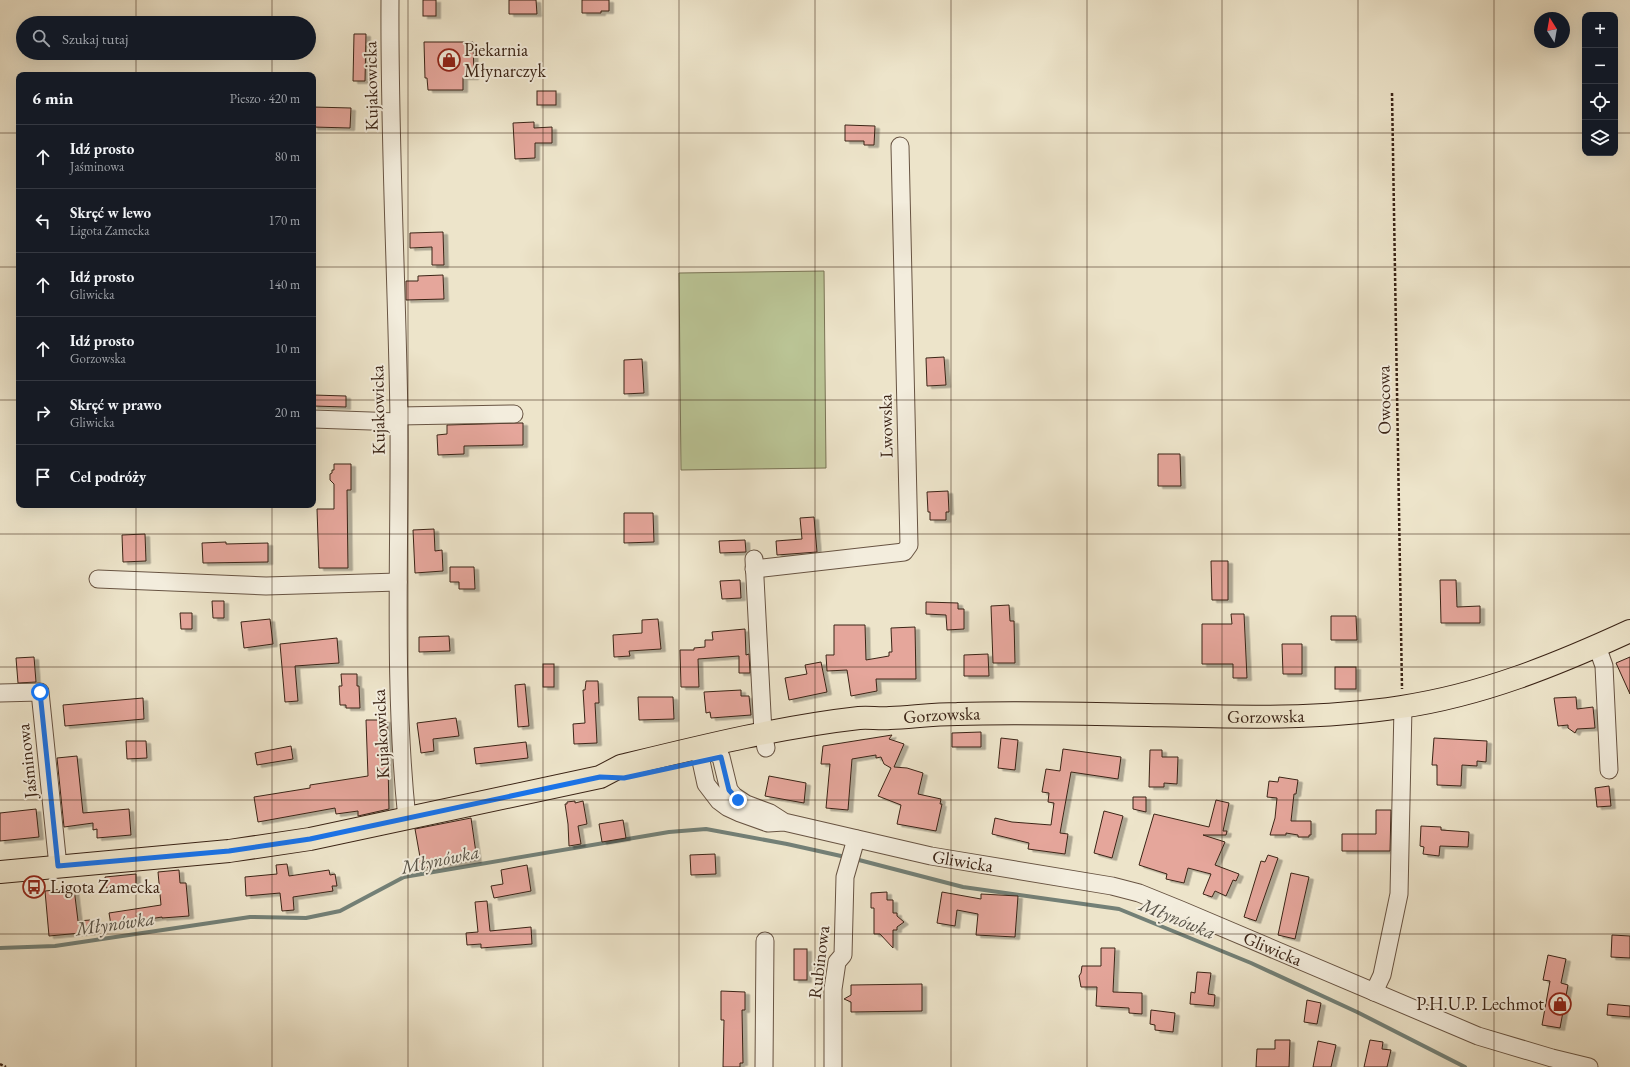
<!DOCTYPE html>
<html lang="pl">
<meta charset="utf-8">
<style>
:root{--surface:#171b24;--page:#20242c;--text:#f1f3f6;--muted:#9ea1a6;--line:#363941}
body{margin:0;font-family:"EB Garamond",serif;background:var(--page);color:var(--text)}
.controls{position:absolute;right:12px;top:12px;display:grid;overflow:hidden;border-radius:8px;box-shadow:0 4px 16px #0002}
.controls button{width:36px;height:36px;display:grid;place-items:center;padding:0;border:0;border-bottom:1px solid var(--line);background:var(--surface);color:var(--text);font:20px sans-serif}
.compass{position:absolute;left:1534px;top:12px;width:36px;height:36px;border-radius:50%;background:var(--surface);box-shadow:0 4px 16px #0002;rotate:349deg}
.stop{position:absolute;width:12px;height:12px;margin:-9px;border:3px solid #1a73e8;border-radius:50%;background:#fff}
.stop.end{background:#1a73e8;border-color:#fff;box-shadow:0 1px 4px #0008}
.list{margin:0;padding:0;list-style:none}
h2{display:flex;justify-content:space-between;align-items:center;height:52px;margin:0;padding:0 16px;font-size:17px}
h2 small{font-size:13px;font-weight:400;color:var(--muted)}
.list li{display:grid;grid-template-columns:26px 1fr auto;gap:12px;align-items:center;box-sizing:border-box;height:64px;padding:0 16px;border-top:1px solid var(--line)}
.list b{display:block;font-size:15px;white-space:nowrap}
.list p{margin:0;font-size:13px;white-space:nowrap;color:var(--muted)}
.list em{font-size:13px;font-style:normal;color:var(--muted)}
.icon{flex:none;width:22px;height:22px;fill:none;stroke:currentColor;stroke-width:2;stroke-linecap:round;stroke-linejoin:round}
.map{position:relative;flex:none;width:1630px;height:1067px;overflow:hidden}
.search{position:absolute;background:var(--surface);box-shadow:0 4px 16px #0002;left:16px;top:16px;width:300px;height:44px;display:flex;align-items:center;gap:10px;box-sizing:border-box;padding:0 14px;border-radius:22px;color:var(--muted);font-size:15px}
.panel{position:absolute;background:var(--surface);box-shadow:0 4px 16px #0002;left:16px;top:72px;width:300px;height:436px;border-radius:8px}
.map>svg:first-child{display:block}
</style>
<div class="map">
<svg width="1630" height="1067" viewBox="0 0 1630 1067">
<defs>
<filter id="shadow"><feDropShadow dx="4.5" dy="2.5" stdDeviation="0" flood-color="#0004"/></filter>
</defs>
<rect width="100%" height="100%" fill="#ede4ca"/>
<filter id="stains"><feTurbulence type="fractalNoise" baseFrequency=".005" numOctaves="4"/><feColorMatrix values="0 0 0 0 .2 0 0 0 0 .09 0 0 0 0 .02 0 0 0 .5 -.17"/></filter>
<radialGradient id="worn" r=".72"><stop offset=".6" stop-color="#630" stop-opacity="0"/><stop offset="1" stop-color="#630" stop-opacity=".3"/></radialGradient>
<polygon fill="#bac495" stroke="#7a7456" points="824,271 826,468 681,470 679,273"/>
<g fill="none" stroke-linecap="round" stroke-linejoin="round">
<g stroke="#738077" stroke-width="4">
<polyline points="859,860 963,887 1119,909 1251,963 1357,1012 1465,1067"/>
<polyline points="0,948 55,946 250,917 306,918 340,911 404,877 669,832 706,829 787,844 841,856"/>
</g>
</g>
<g fill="#e5a69b" stroke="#3b2416" filter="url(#shadow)">
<rect x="423" y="0" width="13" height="16"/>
<polygon points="509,0 536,0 537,14 509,14"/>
<polygon points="582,0 609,0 609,11 601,11 601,13 582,13"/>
<polygon points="354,34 366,34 365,81 353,81"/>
<polygon points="424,42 473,42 474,77 463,77 463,90 428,90 427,78 425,78"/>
<rect x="537" y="91" width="19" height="14"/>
<polygon points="313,107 351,108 350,128 313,127"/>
<polygon points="534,122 534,128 552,127 552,143 535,143 535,158 515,159 513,123"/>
<polygon points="845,125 875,126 874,145 864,145 864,141 845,141"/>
<polygon points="443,232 444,265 432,265 432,247 410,248 410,233"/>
<polygon points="443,275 444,299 406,300 406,281 418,281 418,276"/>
<polygon points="944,357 946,385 927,386 926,358"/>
<polygon points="642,359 644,393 624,394 624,360"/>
<polygon points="313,395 346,396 346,407 313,406"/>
<polygon points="517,423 523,423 523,445 464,446 464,454 438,455 437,435 447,434 447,425"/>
<polygon points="1158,454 1180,454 1181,486 1158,486"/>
<polygon points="334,464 351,464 351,490 347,490 348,568 319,568 317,509 334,509 334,484 330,480 330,474 332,473 332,470 334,470"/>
<polygon points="948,491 949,512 946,512 946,520 930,520 930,512 928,512 927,492"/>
<polygon points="624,513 653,513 654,542 624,543"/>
<polygon points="814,517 817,552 777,555 776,541 802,539 800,518"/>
<polygon points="434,529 435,551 442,550 443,571 415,573 413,530"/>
<polygon points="145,534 146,561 123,562 122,535"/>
<polygon points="745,540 746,552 720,553 719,541"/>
<polygon points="226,542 226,544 268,543 268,562 203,563 202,543"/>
<polygon points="1211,561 1228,561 1228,600 1212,600"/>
<polygon points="450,567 474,567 475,589 459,589 459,582 450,582"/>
<polygon points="740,580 741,598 722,599 720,581"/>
<polygon points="1440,580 1456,580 1457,607 1480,606 1480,623 1441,623"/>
<polygon points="212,601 224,601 224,618 213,618"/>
<polygon points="926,602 958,603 958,609 964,609 964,629 947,630 946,615 926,614"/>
<polygon points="1009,605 1010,621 1014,621 1015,663 993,663 991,606"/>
<polygon points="180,613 192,613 192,629 181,629"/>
<polygon points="1231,614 1244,614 1247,678 1233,678 1233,664 1202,664 1202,624 1232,624"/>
<polygon points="1331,616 1356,616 1357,640 1331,640"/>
<polygon points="270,619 273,644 244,648 241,622"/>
<polygon points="658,619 661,649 629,651 630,656 614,657 613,635 642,633 642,620"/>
<polygon points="834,625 865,625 866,660 889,656 889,652 892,652 891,628 915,627 916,679 876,679 877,691 851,696 847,670 827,671 826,655 834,655"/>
<polygon points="745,629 746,655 749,654 750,673 739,673 739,656 698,659 699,687 681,687 680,650 694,650 694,648 705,647 705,640 713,640 712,632"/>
<polygon points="449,636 450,651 419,652 419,637"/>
<polygon points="337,638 339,663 295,666 298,701 285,702 280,644"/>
<polygon points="1282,644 1302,644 1302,674 1283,674"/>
<polygon points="988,654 989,676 964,676 964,655"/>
<polygon points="34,657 36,682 18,683 16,658"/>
<polygon points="1630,657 1630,694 1616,663"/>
<polygon points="821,662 827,692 789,700 785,678 807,674 805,665"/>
<rect x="543" y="664" width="11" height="23"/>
<rect x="1335" y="667" width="21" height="22"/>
<polygon points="341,674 357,674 357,686 359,686 360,708 346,708 346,705 340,705 339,686 342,686"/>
<polygon points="586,681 598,681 599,703 595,703 597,743 574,744 573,724 585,723 583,690 585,690"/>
<polygon points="525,684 529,726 518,727 515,685"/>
<polygon points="741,690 741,696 749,696 751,715 711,718 710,712 706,713 704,692"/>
<polygon points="638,697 673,697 674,719 639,720"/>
<polygon points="1576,697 1577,709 1593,707 1595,728 1577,729 1575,733 1568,728 1568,725 1558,726 1554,698"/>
<polygon points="143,698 144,719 65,726 63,705"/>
<polygon points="456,718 459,736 433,739 434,751 421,753 417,723"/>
<polygon points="366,720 387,720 389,809 358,816 358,811 336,814 335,808 258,822 254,797 310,788 310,785 368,776"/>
<polygon points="981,732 981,747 952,747 952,733"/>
<polygon points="892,735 889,739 904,744 894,767 907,768 923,773 918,794 941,799 940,804 942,804 936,831 897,824 901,805 878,796 891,768 884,764 881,757 876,758 876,755 852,759 848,810 826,808 830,764 821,764 823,746"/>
<polygon points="1001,738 1018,740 1015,770 998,768"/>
<polygon points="1434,738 1487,741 1486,762 1477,761 1477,766 1462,765 1461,786 1437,785 1437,765 1432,765"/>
<polygon points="126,741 146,741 147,758 127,759"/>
<polygon points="526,742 528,758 476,764 474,748"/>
<polygon points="291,746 293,759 257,765 255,753"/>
<polygon points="1063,749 1121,757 1118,779 1071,772 1060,833 1068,834 1065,854 1028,849 1029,843 992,834 995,818 1012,822 1051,825 1054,803 1048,802 1049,793 1042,792 1046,769 1060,771"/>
<polygon points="1150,750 1162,750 1162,757 1178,757 1177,784 1164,783 1164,787 1149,787"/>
<polygon points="77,756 83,813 129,809 131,835 97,838 97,829 93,830 93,823 64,827 57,758"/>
<polygon points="769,776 806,783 804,803 765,796"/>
<polygon points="1279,777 1298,780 1296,794 1294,794 1291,821 1311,821 1311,835 1309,835 1309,837 1298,837 1298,835 1286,833 1286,835 1270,835 1275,818 1277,798 1267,797 1269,781 1278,782"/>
<polygon points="1609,786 1611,806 1597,807 1595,788"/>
<polygon points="1133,797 1146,797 1146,812 1133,809"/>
<polygon points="1216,800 1229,803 1223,831 1227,831 1226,835 1203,835 1225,842 1215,865 1239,874 1236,881 1233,880 1226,896 1215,891 1212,897 1203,894 1211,874 1188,868 1184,883 1166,879 1167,874 1139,865 1154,814 1209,827"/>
<polygon points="575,801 575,803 583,801 587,824 578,826 581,844 569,846 568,824 565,804 567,804 567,802"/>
<polygon points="36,809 39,837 0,841 0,813"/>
<polygon points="1376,810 1391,810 1390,851 1342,851 1342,834 1376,834"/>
<polygon points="1104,811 1123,816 1112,858 1094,853"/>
<polygon points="471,818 477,860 418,869 416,858 420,857 415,829"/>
<polygon points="623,820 626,838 602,842 599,824"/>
<polygon points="1421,826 1441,827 1441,830 1469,832 1468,847 1440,846 1439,856 1423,854 1424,847 1420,846"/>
<polygon points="715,854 716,874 691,875 690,855"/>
<polygon points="1268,855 1278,858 1256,921 1244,917 1261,861 1265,862"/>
<polygon points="287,864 289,876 329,870 330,875 335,874 337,886 332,886 333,891 293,897 294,910 282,911 280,893 246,896 245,877 277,874 276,865"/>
<polygon points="527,865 531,891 494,898 491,886 503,884 501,870"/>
<polygon points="179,870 180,883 186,883 189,916 162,918 162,917 111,925 109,913 161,905 158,872"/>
<polygon points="1291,873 1309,877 1295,939 1278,935"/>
<polygon points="136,874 136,885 106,888 105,877"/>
<polygon points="74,888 78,921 90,920 91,932 49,936 45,891"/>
<polygon points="887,892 887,900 893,900 893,913 897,913 897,916 904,922 897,927 897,930 893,930 893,948 880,934 874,934 874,908 871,908 871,893"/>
<polygon points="942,892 981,899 981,894 1018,896 1015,937 976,935 978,914 957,910 955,926 937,923"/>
<polygon points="487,901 490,931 531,927 532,944 481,948 481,944 467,945 466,933 478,932 475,902"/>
<polygon points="1612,935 1630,936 1630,958 1611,957"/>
<polygon points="1101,948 1115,948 1113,992 1142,993 1142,1014 1129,1013 1129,1008 1096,1006 1097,987 1081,987 1079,976 1081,973 1082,966 1101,966"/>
<rect x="794" y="949" width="13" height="31"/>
<polygon points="1548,955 1566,959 1561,983 1568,985 1560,1028 1542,1025 1550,981 1543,980"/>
<polygon points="1197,972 1211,973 1208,994 1215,995 1214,1006 1190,1004 1191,992 1195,993"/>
<polygon points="922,984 922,1011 851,1012 851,1002 844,999 851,995 851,985"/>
<polygon points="721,991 745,992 745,1010 742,1010 743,1063 740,1063 740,1067 723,1067 724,1020 721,1020"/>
<polygon points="1307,1000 1321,1003 1317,1024 1304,1022"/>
<polygon points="1608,1004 1630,1006 1630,1017 1607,1015"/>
<polygon points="1151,1010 1175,1013 1173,1032 1155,1030 1155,1025 1150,1024"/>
<polygon points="1275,1040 1290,1040 1289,1067 1256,1067 1257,1049 1275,1049"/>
<polygon points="1370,1040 1383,1042 1382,1049 1391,1050 1387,1067 1364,1067"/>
<polygon points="1318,1041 1336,1045 1331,1067 1313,1067"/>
</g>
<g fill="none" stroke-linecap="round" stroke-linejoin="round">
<g stroke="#685443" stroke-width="19">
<g id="minor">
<path d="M 390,0 C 389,140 397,280 399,420 C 400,553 393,686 407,819"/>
<polyline points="399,416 514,414"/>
<polyline points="313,419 399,422"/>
<polyline points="754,559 763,733 766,748"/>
<polyline points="754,569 904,552 909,545 900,146"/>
<polyline points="98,579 266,586 398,582"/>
<polyline points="1597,646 1604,666 1609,770"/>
<polyline points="0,693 40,692 58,866"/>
<path id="s1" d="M 784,822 L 770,813 L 746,804 L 734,796 L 729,790 L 721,757 L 707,747 L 701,761 L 706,784 L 719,801 L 727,807 L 740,813 L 768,823 L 784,822 L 931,856 L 1112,886 L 1139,893 L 1181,910 L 1478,1036 L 1552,1058 L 1589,1067"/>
<polyline points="1374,992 1382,975 1399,894 1403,707"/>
<polyline points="764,1067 765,941"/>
<polyline points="833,1067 833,989 837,962 843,955 845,877 856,839"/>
</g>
</g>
<g stroke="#3b2416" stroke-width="24">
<g id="major">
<path id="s2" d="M 0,872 L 229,851 L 310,839 L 600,777 L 621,766 C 699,747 779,727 859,718 C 869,717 879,719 890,718 C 912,717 934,714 957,714 C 1020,712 1084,714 1148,715 C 1232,717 1317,720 1401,707 C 1482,695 1556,665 1630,631"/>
</g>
</g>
<g stroke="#3b2416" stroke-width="2.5" stroke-dasharray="3 2" stroke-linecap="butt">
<polyline points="1392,93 1402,689"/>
<polyline points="0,1064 6,1067"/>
</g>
<use href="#minor" stroke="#f3eddd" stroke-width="17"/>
<use href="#major" stroke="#ede4ca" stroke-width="22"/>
</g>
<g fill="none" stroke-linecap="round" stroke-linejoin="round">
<polyline stroke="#1a73e8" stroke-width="5" points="40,692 58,866 229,851 310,839 600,777 624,778 721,757 729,790 738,800"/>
</g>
<path fill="none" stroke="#3b2416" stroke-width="1" stroke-opacity="0.55" d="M 136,0 L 136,23M 272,0 L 272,23M 408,0 L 408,1067M 543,0 L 543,1067M 679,0 L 679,1067M 815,0 L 815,1067M 951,0 L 951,1067M 1087,0 L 1087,1067M 1222,0 L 1222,1067M 1358,0 L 1358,1067M 1494,0 L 1494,1067M 136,53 L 136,75M 272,53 L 272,75M 0,133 L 19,133M 313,133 L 1585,133M 1615,133 L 1630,133M 0,267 L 19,267M 313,267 L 1630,267M 0,400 L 19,400M 313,400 L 1630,400M 136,505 L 136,1067M 272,505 L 272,1067M 0,534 L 1630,534M 0,667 L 1630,667M 0,800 L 1630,800M 0,934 L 1630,934"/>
<defs>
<g id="shop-ring" transform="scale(1.15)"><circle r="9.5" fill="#f3eddd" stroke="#8f2418" stroke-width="1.5"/><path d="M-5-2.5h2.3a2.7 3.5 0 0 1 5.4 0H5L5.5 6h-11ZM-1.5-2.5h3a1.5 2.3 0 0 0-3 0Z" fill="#8f2418"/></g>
<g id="bus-ring" transform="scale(1.15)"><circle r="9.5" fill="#f3eddd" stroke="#8f2418" stroke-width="1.5"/><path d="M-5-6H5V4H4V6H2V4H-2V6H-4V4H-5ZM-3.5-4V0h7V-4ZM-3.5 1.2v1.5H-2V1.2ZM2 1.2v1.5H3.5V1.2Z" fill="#8f2418"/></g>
</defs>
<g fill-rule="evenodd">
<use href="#shop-ring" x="449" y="60"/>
<use href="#bus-ring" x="34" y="887"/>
<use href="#shop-ring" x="1560" y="1004"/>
</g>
<g text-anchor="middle" stroke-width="4" stroke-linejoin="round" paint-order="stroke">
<g font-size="18" fill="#3b2416" stroke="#f3eddd" text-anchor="start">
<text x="464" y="56">Piekarnia<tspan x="464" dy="21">Młynarczyk</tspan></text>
<text x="50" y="893">Ligota Zamecka</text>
<text x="1544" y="1010" text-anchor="end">P.H.U.P. Lechmot</text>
</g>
<g font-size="18" fill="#3b2416" stroke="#f3eddd">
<text transform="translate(371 86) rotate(-91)" y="6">Kujakowicka</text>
<text transform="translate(1384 400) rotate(-91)" y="6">Owocowa</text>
<text transform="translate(378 410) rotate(-91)" y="6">Kujakowicka</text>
<text transform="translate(886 426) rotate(-91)" y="6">Lwowska</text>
<text dy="6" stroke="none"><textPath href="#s2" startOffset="958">Gorzowska</textPath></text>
<text dy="6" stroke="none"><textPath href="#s2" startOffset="1282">Gorzowska</textPath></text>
<text transform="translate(381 734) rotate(-93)" y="6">Kujakowicka</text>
<text transform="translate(27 761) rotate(-96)" y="6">Jaśminowa</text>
<text dy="6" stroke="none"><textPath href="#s1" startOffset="429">Gliwicka</textPath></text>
<text dy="6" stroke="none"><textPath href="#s1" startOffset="753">Gliwicka</textPath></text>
<text transform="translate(819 962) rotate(-83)" y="6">Rubinowa</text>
</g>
<g font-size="19" font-style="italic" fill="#575247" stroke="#f3eddd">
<text transform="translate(440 859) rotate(-12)" y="7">Młynówka</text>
<text transform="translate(1178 918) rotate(22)" y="7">Młynówka</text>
<text transform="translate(115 923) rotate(-8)" y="7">Młynówka</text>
</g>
</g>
<rect width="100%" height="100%" filter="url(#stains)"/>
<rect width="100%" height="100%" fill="url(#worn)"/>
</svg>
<div class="controls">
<button>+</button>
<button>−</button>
<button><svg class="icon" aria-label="locate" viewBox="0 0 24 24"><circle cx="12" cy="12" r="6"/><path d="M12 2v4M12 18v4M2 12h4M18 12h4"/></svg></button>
<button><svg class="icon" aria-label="layers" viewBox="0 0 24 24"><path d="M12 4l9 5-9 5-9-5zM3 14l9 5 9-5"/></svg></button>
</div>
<svg class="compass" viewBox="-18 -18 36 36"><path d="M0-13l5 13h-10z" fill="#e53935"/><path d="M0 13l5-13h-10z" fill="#9ea1a6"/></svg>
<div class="stop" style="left:40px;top:692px"></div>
<div class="stop end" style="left:738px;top:800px"></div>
<div class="search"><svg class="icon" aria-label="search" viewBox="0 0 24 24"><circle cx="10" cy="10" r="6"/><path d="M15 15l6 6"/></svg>Szukaj tutaj</div>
<section class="panel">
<h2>6 min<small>Pieszo · 420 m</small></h2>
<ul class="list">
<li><svg class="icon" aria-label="ahead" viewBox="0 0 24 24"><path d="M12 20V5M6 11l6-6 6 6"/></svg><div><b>Idź prosto</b><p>Jaśminowa</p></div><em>80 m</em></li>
<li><svg class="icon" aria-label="left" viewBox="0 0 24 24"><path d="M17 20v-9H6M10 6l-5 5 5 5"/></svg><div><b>Skręć w lewo</b><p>Ligota Zamecka</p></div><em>170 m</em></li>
<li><svg class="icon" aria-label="ahead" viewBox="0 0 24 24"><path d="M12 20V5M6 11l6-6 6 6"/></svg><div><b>Idź prosto</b><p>Gliwicka</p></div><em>140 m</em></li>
<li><svg class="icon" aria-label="ahead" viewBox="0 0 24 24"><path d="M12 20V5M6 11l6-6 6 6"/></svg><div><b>Idź prosto</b><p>Gorzowska</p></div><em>10 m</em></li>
<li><svg class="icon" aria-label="right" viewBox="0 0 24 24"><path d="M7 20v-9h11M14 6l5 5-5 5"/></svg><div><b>Skręć w prawo</b><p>Gliwicka</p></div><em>20 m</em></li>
<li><svg class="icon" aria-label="arrive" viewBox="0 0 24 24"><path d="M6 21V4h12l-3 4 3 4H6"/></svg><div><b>Cel podróży</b></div></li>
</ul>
</section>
</div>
